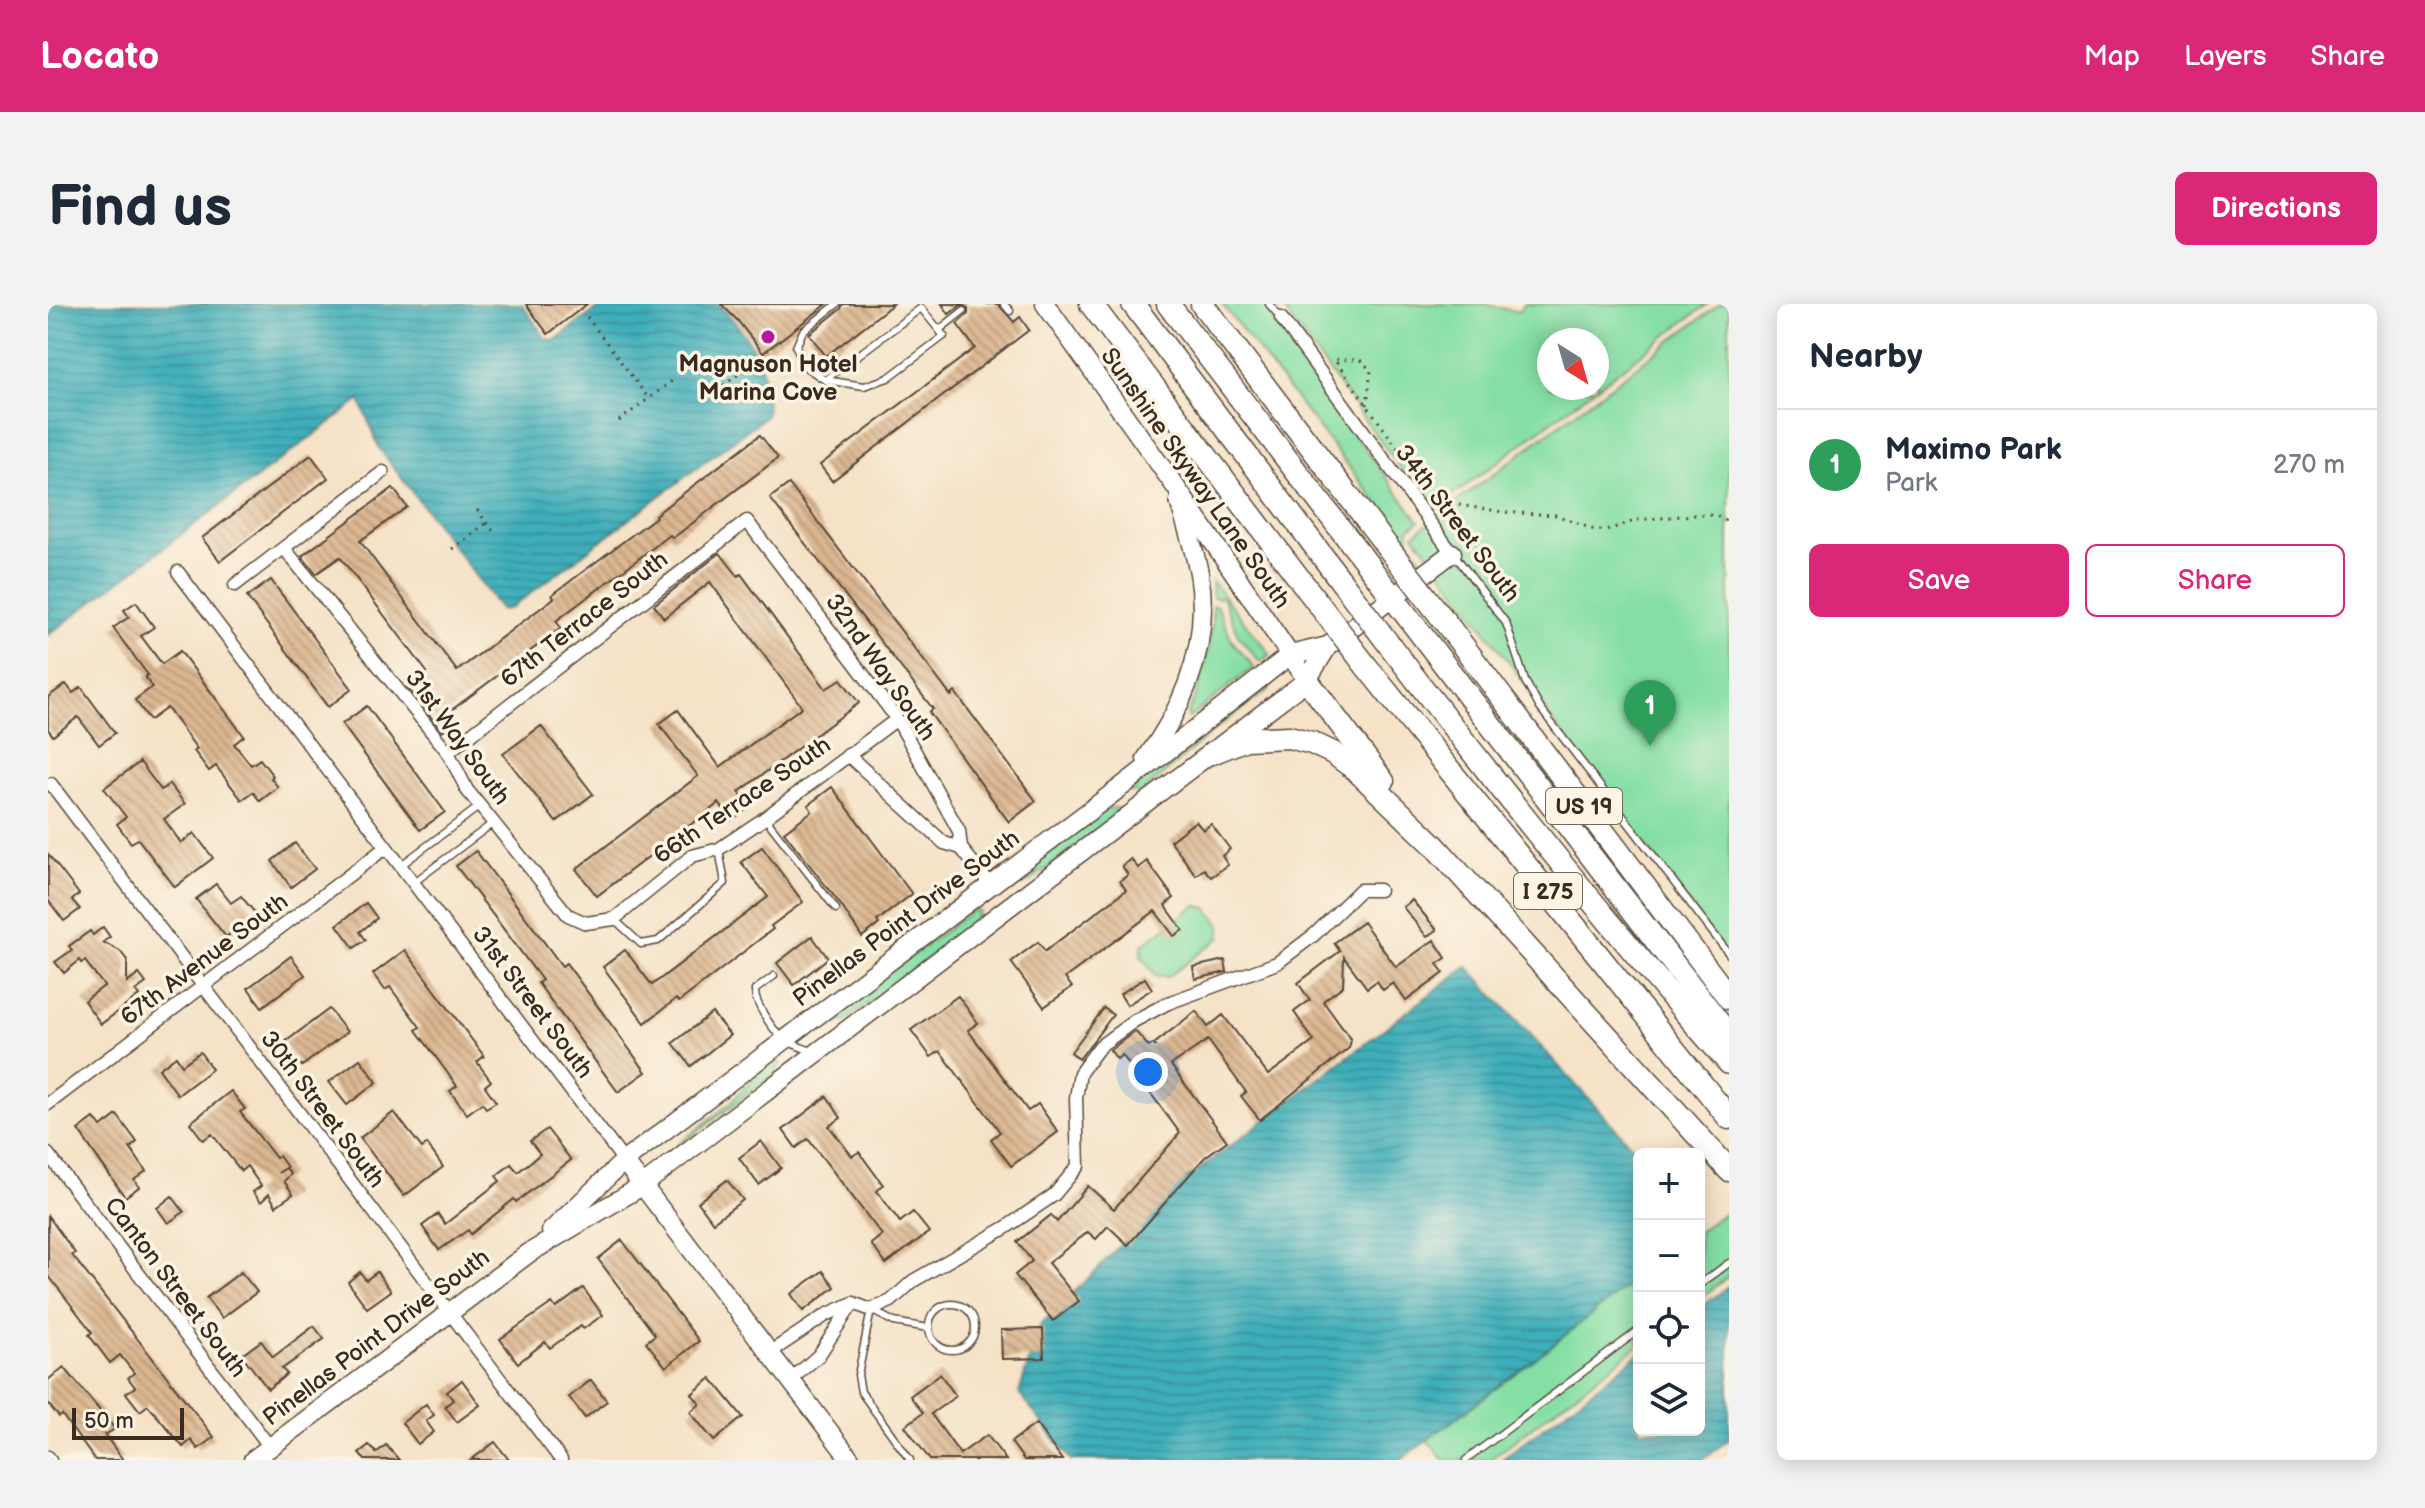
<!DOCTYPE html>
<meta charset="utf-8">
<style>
:root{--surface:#fff;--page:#f2f2f3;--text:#1f2937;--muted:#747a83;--line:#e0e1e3;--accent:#db2777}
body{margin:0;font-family:"Balsamiq Sans",sans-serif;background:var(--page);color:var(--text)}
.controls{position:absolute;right:24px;bottom:24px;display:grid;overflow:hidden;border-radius:12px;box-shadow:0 4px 20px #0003}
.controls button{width:72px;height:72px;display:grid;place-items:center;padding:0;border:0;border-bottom:2px solid var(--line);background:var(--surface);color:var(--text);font:40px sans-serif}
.compass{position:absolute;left:1489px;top:24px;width:72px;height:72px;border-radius:50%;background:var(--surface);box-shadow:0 4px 20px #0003;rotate:143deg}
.scale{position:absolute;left:24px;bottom:20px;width:112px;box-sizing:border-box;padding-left:8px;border:4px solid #3b2a1e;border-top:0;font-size:22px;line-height:28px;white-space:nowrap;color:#3b2a1e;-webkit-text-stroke:6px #fcf5e5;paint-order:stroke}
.you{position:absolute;left:1100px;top:768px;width:28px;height:28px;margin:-20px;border:6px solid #fff;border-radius:50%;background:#1a73e8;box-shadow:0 0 0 12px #1a73e833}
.badge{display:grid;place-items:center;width:52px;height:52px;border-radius:50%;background:var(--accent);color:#fff;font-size:26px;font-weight:700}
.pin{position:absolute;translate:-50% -66px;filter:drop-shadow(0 2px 4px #0008)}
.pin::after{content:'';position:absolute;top:42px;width:28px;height:24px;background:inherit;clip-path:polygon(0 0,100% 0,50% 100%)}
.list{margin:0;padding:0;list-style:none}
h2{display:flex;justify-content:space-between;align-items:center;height:104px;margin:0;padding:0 32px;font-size:34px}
h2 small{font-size:26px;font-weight:400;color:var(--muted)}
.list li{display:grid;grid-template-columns:52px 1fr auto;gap:24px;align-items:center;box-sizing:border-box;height:112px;padding:0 32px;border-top:2px solid var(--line)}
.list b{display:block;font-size:30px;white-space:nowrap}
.list p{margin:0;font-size:26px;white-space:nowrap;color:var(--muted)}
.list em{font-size:26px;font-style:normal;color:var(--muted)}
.actions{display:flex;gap:16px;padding:24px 32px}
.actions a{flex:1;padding:18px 0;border:2px solid var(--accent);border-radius:12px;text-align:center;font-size:28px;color:var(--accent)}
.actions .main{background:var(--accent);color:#fff}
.icon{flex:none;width:44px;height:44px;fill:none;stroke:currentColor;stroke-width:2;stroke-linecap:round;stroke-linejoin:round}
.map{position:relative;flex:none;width:1681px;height:1156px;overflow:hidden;border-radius:12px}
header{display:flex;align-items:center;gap:48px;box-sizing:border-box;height:112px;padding:0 40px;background:var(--accent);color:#fff}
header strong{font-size:38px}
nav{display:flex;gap:44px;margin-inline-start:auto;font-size:28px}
.intro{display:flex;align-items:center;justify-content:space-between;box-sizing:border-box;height:192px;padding:0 48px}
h1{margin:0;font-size:56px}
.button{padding:20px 36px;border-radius:12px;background:var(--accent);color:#fff;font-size:28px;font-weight:700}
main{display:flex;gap:48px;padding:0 48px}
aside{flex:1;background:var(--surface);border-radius:12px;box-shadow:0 4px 20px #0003}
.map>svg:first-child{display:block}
</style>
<header>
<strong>Locato</strong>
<nav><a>Map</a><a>Layers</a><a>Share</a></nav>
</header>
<div class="intro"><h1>Find us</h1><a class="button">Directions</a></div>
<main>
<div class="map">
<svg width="1681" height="1156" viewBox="0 0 1681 1156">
<defs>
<pattern id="water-rules" width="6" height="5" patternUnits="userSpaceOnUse" patternTransform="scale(2)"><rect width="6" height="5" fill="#3eaeba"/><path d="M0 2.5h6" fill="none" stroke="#358e97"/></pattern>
<pattern id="building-back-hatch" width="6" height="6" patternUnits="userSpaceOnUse" patternTransform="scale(2)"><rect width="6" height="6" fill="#dcb791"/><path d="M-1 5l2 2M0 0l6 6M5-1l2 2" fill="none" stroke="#b49576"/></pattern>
</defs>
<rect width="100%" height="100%" fill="#fcf5e5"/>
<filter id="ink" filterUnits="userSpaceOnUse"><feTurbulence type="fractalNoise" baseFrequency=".0125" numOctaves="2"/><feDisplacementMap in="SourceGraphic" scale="16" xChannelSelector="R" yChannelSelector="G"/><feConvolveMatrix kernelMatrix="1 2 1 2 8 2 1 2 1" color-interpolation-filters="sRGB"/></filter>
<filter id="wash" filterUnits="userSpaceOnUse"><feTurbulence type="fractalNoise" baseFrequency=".006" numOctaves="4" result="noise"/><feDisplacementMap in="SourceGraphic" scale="32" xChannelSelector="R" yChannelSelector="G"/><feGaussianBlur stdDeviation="1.8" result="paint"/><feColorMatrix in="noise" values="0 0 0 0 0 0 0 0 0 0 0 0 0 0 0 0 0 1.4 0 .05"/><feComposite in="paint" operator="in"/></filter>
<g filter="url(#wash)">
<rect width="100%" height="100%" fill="#f5e2c7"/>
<g fill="#85dfa5" stroke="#608462" stroke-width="2">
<polygon points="1174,0 1436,0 1470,8 1477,0 1660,0 1549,83 1549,36 1501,36 1501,84 1548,84 1384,207 1234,3 1222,11 1260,68 1371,217 1361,224 1360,234 1376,259"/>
<polygon points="1672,0 1681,0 1681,654 1366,230"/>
<polygon points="1164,277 1222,350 1212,358 1191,333 1175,294 1165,293"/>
<path d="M 1165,301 L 1169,302 L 1184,337 L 1206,363 L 1141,414 L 1139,412 C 1155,375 1164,342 1165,301 Z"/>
<polygon points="1218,381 1221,385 1167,425 1093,490 1081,487"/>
<polygon points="1067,504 1075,506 982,577 965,580 972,568 1055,506"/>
<polygon points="1148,601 1159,604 1173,622 1173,633 1120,673 1108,672 1093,652 1094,641"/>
<polygon points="923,607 931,607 925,620 797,717 780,723 788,708"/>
<polygon points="731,757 733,759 727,769 616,854 614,853 682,799 716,763"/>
<polygon points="1681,906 1681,972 1651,995 1651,927"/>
<polygon points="1591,973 1591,1041 1441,1156 1396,1156 1379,1136 1479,1061"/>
</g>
<g fill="url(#water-rules)" stroke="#3c6c6c" stroke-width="2">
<path d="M 0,0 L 474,0 L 497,34 L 507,36 L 556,0 L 670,0 C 702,32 723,64 718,112 L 463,304 L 453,306 L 331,144 L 312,96 L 0,331 Z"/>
<polygon points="1419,662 1591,850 1591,973 1479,1061 1352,1156 1023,1156 971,1089 993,1020 1049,966 1119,890"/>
<polygon points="1681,982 1681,1135 1654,1156 1453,1156 1591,1050 1591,1126 1651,1126 1651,1005"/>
</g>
<g id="blocks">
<g fill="url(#building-back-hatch)">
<polygon points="478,0 539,0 500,30"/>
<polygon points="673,0 779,0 715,49 690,17"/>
<polygon points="795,0 845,0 778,52 761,30 793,5"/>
<polygon points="894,0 950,0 966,18 972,13 981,26 784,177 772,161 927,44 909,20 920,10 920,4 913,1 901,10"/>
<polygon points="712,131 730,154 625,234 622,231 508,317 513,324 397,411 404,420 394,427 359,383 379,368 292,253 268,270 254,252 345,184 359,203 312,237 409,367 506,294 504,291 608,213 607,211"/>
<polygon points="263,151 280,174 172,257 154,234"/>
<polygon points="741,180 903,392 907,388 988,497 961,518 881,408 885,405 722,194"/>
<polygon points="672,249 690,272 693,270 778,385 793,375 811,399 691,488 702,503 683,516 671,499 549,592 528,565 650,472 611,420 630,406 672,463 754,403 662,278 616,314 606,301"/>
<polygon points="223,276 304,385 280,403 199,293"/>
<polygon points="88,298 106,323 93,332 114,360 132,347 196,432 186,440 203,461 212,455 225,472 223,474 230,483 212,497 205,488 194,496 168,462 161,467 146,447 149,445 119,404 102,416 87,396 104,383 97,373 100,371 65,324 81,313 76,306"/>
<polygon points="18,380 25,389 33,383 67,429 51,441 30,413 5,432 0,425 0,393"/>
<polygon points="319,402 397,508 372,526 294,420"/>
<polygon points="493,422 545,490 508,518 455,450"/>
<polygon points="92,458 113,486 121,480 137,500 116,515 133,539 146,529 165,554 127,583 90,535 83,539 69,520 78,513 56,484"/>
<polygon points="784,483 864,590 829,617 831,620 814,633 793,601 736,528 764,507 760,501"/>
<polygon points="1148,517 1155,526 1163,520 1182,545 1174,552 1180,561 1163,573 1156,565 1148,571 1122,537"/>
<polygon points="247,539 267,565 243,583 224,557"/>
<polygon points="714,543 755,598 723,622 725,625 631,698 628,695 597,719 555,663 577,646 604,681 720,593 693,558"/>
<polygon points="428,547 514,662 518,659 598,768 570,788 490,679 494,676 408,562"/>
<polygon points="0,550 31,590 24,596 32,605 16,617 0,596"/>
<polygon points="1083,555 1090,564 1099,557 1126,594 1117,601 1135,626 1126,632 1107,607 1017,674 1024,683 996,703 963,658 990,638 997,647 1078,586 1072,577 1080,571 1074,562"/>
<polygon points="168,580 183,599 193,592 208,610 178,633 148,595"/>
<polygon points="1364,596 1389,626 1379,633 1355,603"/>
<polygon points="318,599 329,614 312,628 318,636 306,644 289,621"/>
<polygon points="1315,618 1348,663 1386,636 1398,654 1389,660 1396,669 1358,697 1345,679 1335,686 1329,677 1319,684 1296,653 1295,682 1275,697 1303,736 1301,744 1212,816 1193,792 1198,788 1160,736 1123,761 1179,837 1157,853 1080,941 1060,922 1048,935 1040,928 1000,959 1031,997 1005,1017 967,971 984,957 969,938 1003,911 1009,918 1040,882 1066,905 1132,829 1074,751 1069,755 1062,746 1087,727 1101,743 1105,740 1108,743 1106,740 1148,707 1160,723 1175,711 1220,771 1266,737 1246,708 1262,696 1250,679 1292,647 1286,639"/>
<polygon points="55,623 62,633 55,638 72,647 79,656 79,679 91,670 98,679 87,687 91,692 53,720 36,697 56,682 37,657 33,659 32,656 16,669 7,658 24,646 21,642 42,627 45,631"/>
<polygon points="764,632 780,654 746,681 729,659"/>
<polygon points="357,646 436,752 429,758 443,777 437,782 448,798 438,804 434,799 419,810 402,787 409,782 368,726 372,723 342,683 337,686 325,670"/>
<polygon points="243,652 257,671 214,703 200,684"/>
<polygon points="1177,656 1179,668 1147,675 1145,663"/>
<polygon points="1097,674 1104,685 1079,701 1072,690"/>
<polygon points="910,692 930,719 920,726 980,807 990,800 1010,828 963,862 943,835 952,828 892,747 883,753 863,726"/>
<polygon points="1056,704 1065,711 1031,755 1023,748"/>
<polygon points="281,705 299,728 254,762 236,739"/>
<polygon points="664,709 682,731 643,762 625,739"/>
<polygon points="152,748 164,765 130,791 111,765 128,752 134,761"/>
<polygon points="312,755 329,778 299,801 281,778"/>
<polygon points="183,787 197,805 192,808 228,854 231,852 239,863 230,869 238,864 243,870 236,877 245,890 228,902 221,890 213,898 205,888 213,882 199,862 193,867 164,830 155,836 142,819"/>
<polygon points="779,792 793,814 781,822 804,852 811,848 835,881 829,887 852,918 865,908 881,928 838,960 823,940 834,931 760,835 748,844 735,826"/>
<polygon points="346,808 374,844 379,840 395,863 356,892 312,834"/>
<polygon points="69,811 89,838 82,844 98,867 86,876 91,883 77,893 30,826 46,814 53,823"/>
<polygon points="499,825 523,856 468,898 466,895 423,930 420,926 391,946 374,922 390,910 397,920 452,877 448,872 463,860 470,868 492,850 482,837"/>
<polygon points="713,837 733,864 711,881 691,854"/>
<polygon points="679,876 695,896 665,918 650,898"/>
<polygon points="124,892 136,908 120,919 109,904"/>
<polygon points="0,912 27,949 24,951 166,1133 150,1145 143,1136 135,1143 100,1101 92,1107 78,1089 87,1083 80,1074 86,1069 72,1051 62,1059 41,1031 44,1028 0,971"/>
<polygon points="574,936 651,1037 618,1063 598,1038 607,1031 550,955"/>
<polygon points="775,967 787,983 755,1007 743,990"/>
<polygon points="193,968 209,988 174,1014 158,994"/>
<polygon points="312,968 318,976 329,968 343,987 319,1004 300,978"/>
<polygon points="535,984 555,1011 535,1025 533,1022 502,1044 497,1038 470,1059 452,1035 504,999 508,1004"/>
<polygon points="266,1022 276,1035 234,1065 239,1070 220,1085 194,1051 213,1037 225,1053"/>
<polygon points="995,1025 996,1054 954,1055 953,1026"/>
<polygon points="16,1063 67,1125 57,1131 75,1156 47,1156 14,1111 11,1113 0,1100 0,1076"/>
<polygon points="892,1070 908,1092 883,1110 912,1150 939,1131 958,1156 882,1156 857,1122 875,1109 862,1092"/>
<polygon points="663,1074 695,1113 666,1137 642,1108 652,1100 644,1090"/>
<polygon points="414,1076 432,1101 409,1118 397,1102 405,1096 399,1088"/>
<polygon points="543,1076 559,1097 537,1114 521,1093"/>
<polygon points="378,1100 386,1111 378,1117 386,1128 370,1140 354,1119"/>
<polygon points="988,1120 1014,1156 976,1156 963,1138"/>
<polygon points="447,1138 461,1156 423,1156"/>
<polygon points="321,1141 328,1149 338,1141 351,1156 317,1156 311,1149"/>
</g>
</g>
</g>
<g filter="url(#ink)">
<use href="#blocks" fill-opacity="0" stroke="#574637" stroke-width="2"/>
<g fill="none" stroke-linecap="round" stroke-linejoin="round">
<g stroke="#574637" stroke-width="9">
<g id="lane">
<polyline points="956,0 962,7"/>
<polyline points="1221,0 1233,14"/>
<polyline points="891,26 915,7"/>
<polyline points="777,76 873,4 896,32 840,74 816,82 777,76 759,64 748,43 755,27 789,0"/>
<polyline points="1406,250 1458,319 1477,377 1492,404 1681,650"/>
<polyline points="717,514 788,605"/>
<polyline points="352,562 432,502"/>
<polyline points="365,579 445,519"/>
<polyline points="567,616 593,640 610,637 677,579 671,545"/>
<path d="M 726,672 L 707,686 C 706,699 725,727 736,735 C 744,741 757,744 766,748"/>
<polyline points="1651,981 1681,959"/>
<circle cx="904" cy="1023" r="23"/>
<polyline points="862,1156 813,1088 810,1071 823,1006 846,1018 880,1024"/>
<polyline points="1418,1156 1591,1026"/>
</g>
</g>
<g stroke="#574637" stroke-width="15">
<g id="street">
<polyline points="1233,14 1404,249"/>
<polyline points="236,244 400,448 419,486 520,611 538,619 566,615 644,552 671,545 714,516 849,415"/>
<polyline points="130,268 576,857"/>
<polyline points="187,281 335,168"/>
<polyline points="400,448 699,217 849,415 911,527 913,544 942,580"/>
<polyline points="800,451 896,539 913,544"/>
<polyline points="3,480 513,1156"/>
<polyline points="0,800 337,544"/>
<polyline points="0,850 222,1143"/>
<polyline points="721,1049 778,1011 805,999 823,1006 843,997 865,977 957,924 1006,891 1030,862 1028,794 1032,769 1052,742 1086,717 1120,699 1229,659 1266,631 1312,586 1331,586"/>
<polyline points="743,1076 771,1051 805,999"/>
<polyline points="0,1153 2,1156"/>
</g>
</g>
<g stroke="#574637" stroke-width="21">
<g id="secondary">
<polyline points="997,0 1127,182 1259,376"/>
<path d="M 1098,455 C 1138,400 1163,338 1151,269 C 1146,244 1138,220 1131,197"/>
<polyline points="576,857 803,1156"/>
<polyline points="503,927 576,857 1081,477 1242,351 1280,342"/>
<polyline points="205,1156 481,949 594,882 1259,376 1280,342 1404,249"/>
</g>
</g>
<g stroke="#574637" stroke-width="25">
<g id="highway">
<polyline points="1043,0 1266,294"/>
<polyline points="1085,0 1293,277"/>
<polyline points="1120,0 1681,732"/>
<polyline points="1154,0 1338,241"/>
<polyline points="1391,310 1681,694"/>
<path d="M 1343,343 C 1452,485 1563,625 1681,759"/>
<polyline points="1318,362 1681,814"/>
<polyline points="1259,376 1335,477"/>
<polyline points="1164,449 1198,435 1241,433 1264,439 1285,449 1307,465 1383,538 1681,866"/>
</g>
</g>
<g stroke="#574637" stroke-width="3" stroke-dasharray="2 6" stroke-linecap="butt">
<polyline points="539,13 601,95"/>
<polyline points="662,91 712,55"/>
<polyline points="1319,101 1323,66 1312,56 1286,55 1371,174 1398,199 1455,208 1508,211 1544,225 1557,227 1589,216 1647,211 1666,211 1681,218"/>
<polyline points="571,117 628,74"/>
<polyline points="429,206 448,231"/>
<polyline points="404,245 439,219"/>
</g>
<use href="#lane" stroke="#fff" stroke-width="6"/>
<use href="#street" stroke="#fff" stroke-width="12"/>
<use href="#secondary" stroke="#fff" stroke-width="18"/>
<use href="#highway" stroke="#fff" stroke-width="22"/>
<g stroke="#574637" stroke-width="25" stroke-linecap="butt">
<g id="highway-bridge">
<polyline points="1338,241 1391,310"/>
<polyline points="1293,277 1343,343"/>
<polyline points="1266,294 1318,362"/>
</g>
</g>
<use href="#highway-bridge" stroke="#fff" stroke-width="22"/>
</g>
</g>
<circle fill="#b5179e" stroke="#fcf5e5" stroke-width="3" cx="720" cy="33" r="8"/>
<g text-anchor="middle" stroke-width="7" stroke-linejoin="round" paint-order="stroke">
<g fill="#fcf5e5" stroke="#75675a" stroke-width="2">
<rect x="1498" y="484" width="76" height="36" rx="6"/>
<rect x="1466" y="569" width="68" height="36" rx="6"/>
</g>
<g font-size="22" font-weight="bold" fill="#3b2a1e">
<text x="1536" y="510">US 19</text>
<text x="1500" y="595">I 275</text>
</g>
<g font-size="24" font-weight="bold" fill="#3b2a1e" stroke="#fcf5e5">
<text x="720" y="68">Magnuson Hotel<tspan x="720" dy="28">Marina Cove</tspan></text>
</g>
<g font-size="24" fill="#3b2a1e" stroke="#fcf5e5">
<text transform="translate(1148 174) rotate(55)" y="8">Sunshine Skyway Lane South</text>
<text transform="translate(1410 219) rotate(53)" y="8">34th Street South</text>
<text transform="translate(536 315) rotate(-38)" y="8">67th Terrace South</text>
<text transform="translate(833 363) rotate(55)" y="8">32nd Way South</text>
<text transform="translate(410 433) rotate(54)" y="8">31st Way South</text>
<text transform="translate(694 496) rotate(-34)" y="8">66th Terrace South</text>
<text transform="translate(858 614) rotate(-37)" y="8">Pinellas Point Drive South</text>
<text transform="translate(156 655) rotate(-37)" y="8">67th Avenue South</text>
<text transform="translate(485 698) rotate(53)" y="8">31st Street South</text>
<text transform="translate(275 805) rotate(53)" y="8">30th Street South</text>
<text transform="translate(128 983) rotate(53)" y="8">Canton Street South</text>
<text transform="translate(328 1033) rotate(-37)" y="8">Pinellas Point Drive South</text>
</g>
</g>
</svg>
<div class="controls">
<button>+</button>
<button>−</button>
<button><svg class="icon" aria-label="locate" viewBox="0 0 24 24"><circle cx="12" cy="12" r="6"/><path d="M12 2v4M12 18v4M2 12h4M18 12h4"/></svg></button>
<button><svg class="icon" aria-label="layers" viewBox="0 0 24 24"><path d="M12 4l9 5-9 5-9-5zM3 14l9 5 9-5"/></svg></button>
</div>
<svg class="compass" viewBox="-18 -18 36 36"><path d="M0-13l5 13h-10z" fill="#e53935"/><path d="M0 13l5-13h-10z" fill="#747a83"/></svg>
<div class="scale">50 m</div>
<div class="you"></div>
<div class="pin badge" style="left:1602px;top:442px;background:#2e9e5b">1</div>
</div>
<aside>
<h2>Nearby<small></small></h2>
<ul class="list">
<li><span class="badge" style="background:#2e9e5b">1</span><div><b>Maximo Park</b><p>Park</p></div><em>270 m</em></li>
</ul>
<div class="actions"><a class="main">Save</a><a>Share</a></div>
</aside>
</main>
